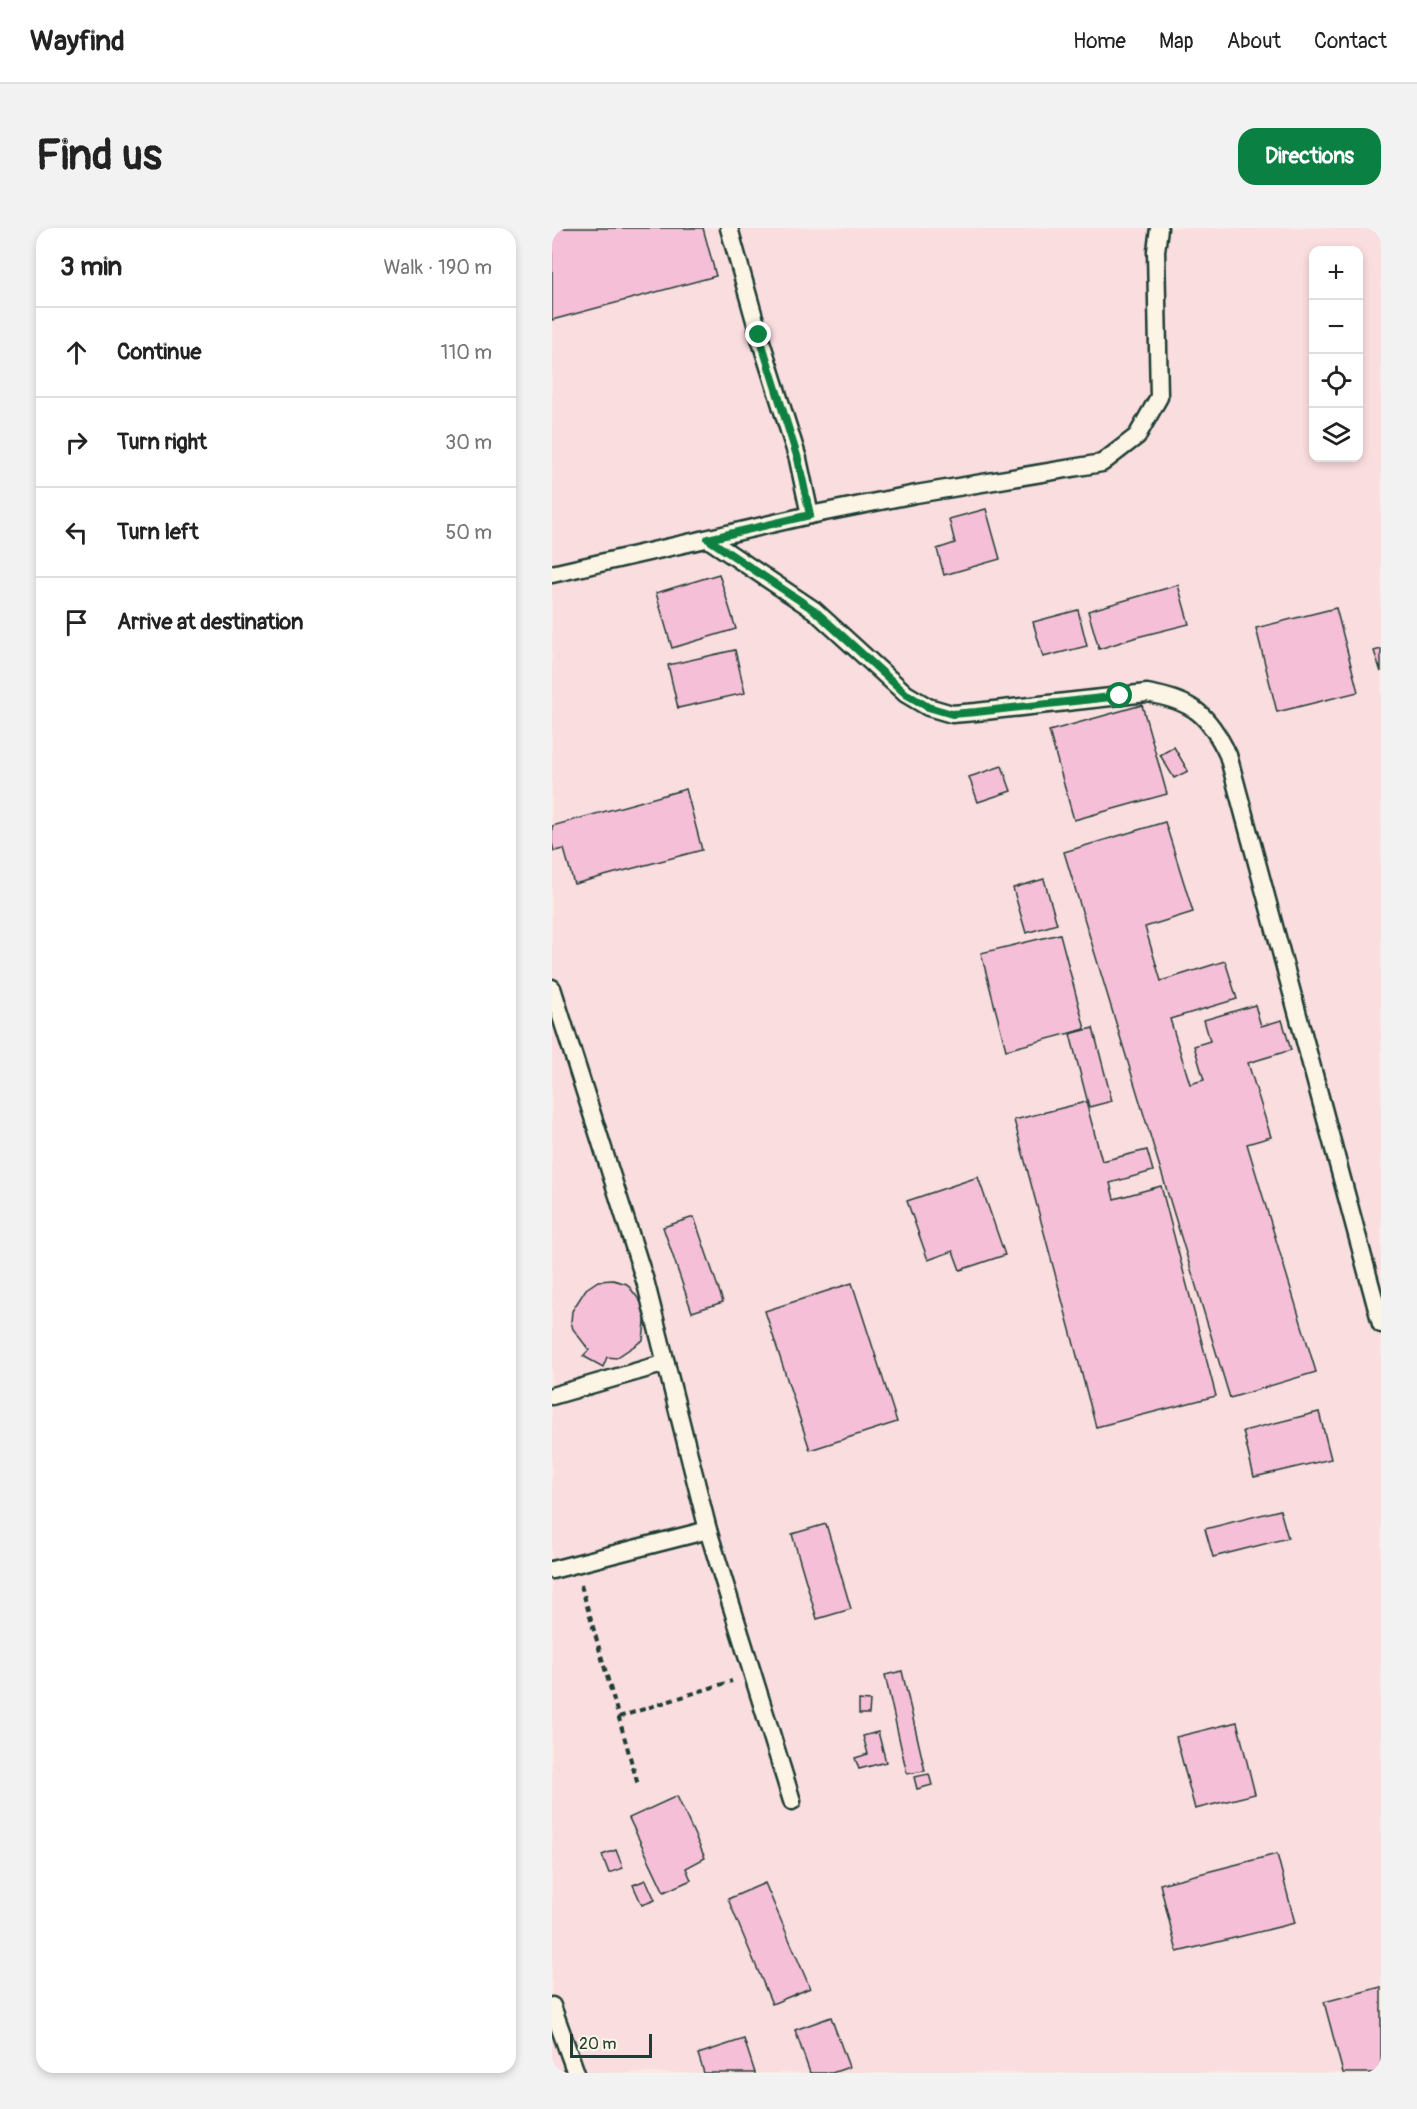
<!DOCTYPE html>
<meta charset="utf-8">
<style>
:root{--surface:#fff;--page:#f2f2f2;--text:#222;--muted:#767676;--line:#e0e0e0;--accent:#0b8043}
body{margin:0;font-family:Pangolin,sans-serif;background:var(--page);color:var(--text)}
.controls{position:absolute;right:18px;top:18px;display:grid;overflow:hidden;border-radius:12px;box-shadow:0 3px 9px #0003}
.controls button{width:54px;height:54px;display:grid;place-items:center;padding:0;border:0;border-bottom:2px solid var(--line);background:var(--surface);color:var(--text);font:30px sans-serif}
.scale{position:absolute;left:18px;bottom:15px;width:82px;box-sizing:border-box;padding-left:6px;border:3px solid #1f3d34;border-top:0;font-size:16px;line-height:21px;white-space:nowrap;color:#1f3d34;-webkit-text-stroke:4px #fcf5e5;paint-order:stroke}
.stop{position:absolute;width:18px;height:18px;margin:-14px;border:4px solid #0b8043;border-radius:50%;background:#fff}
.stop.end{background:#0b8043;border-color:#fff;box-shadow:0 2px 6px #0008}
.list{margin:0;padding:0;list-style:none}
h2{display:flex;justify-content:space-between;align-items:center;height:78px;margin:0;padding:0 24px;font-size:26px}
h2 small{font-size:20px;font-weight:400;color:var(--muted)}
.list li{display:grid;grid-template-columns:39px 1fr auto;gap:18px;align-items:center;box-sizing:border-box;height:90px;padding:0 24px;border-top:2px solid var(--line)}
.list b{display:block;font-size:22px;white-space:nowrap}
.list em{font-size:20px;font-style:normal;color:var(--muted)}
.icon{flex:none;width:33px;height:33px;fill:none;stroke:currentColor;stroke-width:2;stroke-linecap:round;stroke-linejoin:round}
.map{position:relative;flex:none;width:829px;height:1845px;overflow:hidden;border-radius:18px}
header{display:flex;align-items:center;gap:36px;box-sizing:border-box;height:84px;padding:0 30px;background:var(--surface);border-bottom:2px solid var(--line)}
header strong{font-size:28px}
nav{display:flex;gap:33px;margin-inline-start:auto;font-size:21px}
.intro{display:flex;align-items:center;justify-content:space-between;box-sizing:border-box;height:144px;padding:0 36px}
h1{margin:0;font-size:42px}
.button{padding:15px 27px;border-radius:18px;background:var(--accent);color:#fff;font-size:21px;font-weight:700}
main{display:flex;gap:36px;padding:0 36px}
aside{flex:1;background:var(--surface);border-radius:18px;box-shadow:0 3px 9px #0003}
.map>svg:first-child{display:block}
</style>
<header>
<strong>Wayfind</strong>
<nav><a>Home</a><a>Map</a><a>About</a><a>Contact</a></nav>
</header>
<div class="intro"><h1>Find us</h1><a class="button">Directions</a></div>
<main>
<aside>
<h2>3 min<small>Walk · 190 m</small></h2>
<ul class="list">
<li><svg class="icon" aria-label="ahead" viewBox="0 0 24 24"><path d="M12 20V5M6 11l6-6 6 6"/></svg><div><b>Continue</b></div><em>110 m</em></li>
<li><svg class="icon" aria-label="right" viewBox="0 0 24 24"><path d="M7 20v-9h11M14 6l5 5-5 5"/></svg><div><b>Turn right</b></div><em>30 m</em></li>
<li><svg class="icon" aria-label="left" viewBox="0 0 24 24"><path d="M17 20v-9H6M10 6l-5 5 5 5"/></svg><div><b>Turn left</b></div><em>50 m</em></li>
<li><svg class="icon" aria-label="arrive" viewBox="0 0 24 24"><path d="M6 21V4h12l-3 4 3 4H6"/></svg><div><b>Arrive at destination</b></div></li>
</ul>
</aside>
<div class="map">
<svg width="829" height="1845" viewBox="0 0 829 1845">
<rect width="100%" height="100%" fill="#fbeae2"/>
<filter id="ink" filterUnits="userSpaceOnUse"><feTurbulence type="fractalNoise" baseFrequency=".0167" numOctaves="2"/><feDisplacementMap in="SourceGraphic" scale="12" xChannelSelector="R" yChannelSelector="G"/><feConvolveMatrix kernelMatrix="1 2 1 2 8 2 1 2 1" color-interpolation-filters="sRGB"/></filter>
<g filter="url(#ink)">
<path fill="#fadddf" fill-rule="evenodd" d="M 0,0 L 829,0 L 829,1845 L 0,1845 ZM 762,22 L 806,22 L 806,230 L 762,230 Z"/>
<g fill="#f6bfd8" stroke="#1f3d34" stroke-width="1.5">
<polygon points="0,0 151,0 164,48 0,92"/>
<polygon points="434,281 448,331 392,347 385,321 403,315 397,291"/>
<polygon points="167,346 184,401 120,420 104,365"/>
<polygon points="626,357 637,396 585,409 547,421 536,383"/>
<polygon points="784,380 806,464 725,484 704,400"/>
<polygon points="526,382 535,418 491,429 481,394"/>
<polygon points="829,421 829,444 822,423"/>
<polygon points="183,422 193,465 126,480 116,437"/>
<polygon points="590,477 615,566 522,592 497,503"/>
<polygon points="622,519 636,543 622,550 608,527"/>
<polygon points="450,538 459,563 426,574 417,549"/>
<polygon points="134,561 150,622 22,656 12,621 2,623 0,615 0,598"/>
<polygon points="613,594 641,684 593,699 609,753 673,733 685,771 618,791 638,856 652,852 642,818 658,813 652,792 703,777 709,798 730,792 739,822 696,835 719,909 695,916 764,1144 678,1170 512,624"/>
<polygon points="492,651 505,696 474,705 461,660"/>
<polygon points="508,706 533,801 454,822 429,725"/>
<polygon points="541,800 560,873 537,879 518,806"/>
<polygon points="534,874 550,933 595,922 601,943 558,955 562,971 609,958 664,1168 544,1199 462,892"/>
<polygon points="426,949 453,1027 408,1042 401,1023 376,1032 355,973"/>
<polygon points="142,989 171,1074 140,1084 111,999"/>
<polygon points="61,1052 75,1056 92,1078 94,1085 91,1112 64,1130 55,1129 51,1139 31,1128 37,1122 21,1101 19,1094 20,1083 34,1061 46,1053"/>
<polygon points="300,1055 345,1194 258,1222 213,1083"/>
<polygon points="767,1184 779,1231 702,1249 691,1203"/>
<polygon points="728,1282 736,1310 661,1329 653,1301"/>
<polygon points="274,1296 299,1381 265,1391 240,1306"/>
<polygon points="350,1443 373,1543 355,1546 333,1447"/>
<polygon points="307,1472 318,1473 317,1486 307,1486"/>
<polygon points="685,1494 703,1566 643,1581 624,1509"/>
<polygon points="326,1504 334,1534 307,1541 303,1530 316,1526 311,1508"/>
<polygon points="377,1546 380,1557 365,1561 362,1549"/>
<polygon points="125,1568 153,1630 134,1640 139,1652 112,1664 77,1590"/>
<polygon points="64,1622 71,1640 57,1645 50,1627"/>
<polygon points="725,1626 743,1695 625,1724 608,1656"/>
<polygon points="94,1652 103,1672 90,1677 81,1657"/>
<polygon points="213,1655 258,1760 220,1776 176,1671"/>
<polygon points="829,1759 829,1845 791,1845 772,1774"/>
<polygon points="279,1789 297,1839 280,1845 258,1845 243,1802"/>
<polygon points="192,1811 203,1845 152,1845 146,1826"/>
</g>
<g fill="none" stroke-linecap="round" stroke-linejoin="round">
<g stroke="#1f3d34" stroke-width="21">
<g id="service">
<polyline points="177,0 207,107 246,231 258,287"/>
<path d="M 156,311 L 262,382 L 354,466 L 376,479 L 400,486 L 424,484 L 595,465 C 640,473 656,485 676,527 L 829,1096"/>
<polyline points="0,346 258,287 364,266 550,235 585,208 607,169 604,23 607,0"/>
<polyline points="0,760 94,1056 156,1302 240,1573"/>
<polyline points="0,1168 114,1135"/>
<polyline points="0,1342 156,1302"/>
<polyline points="0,1778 24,1845"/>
</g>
</g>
<g stroke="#1f3d34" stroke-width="4" stroke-dasharray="6 4.5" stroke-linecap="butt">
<polyline points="29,1357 86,1557"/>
<polyline points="67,1489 180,1453"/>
</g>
<use href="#service" stroke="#fcf5e5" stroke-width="16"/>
</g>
</g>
<g fill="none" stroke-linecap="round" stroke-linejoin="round" filter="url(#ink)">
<polyline stroke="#0b8043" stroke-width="8" points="207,107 246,231 258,287 156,311 262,382 354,466 376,479 400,486 424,484 568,468"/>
</g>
</svg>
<div class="controls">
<button>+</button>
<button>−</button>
<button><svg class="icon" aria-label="locate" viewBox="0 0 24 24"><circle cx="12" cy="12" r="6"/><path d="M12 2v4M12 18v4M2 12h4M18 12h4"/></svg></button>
<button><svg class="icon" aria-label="layers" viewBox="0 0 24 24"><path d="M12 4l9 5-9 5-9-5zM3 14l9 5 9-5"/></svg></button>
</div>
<div class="scale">20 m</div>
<div class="stop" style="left:568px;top:468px"></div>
<div class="stop end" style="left:207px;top:107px"></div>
</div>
</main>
